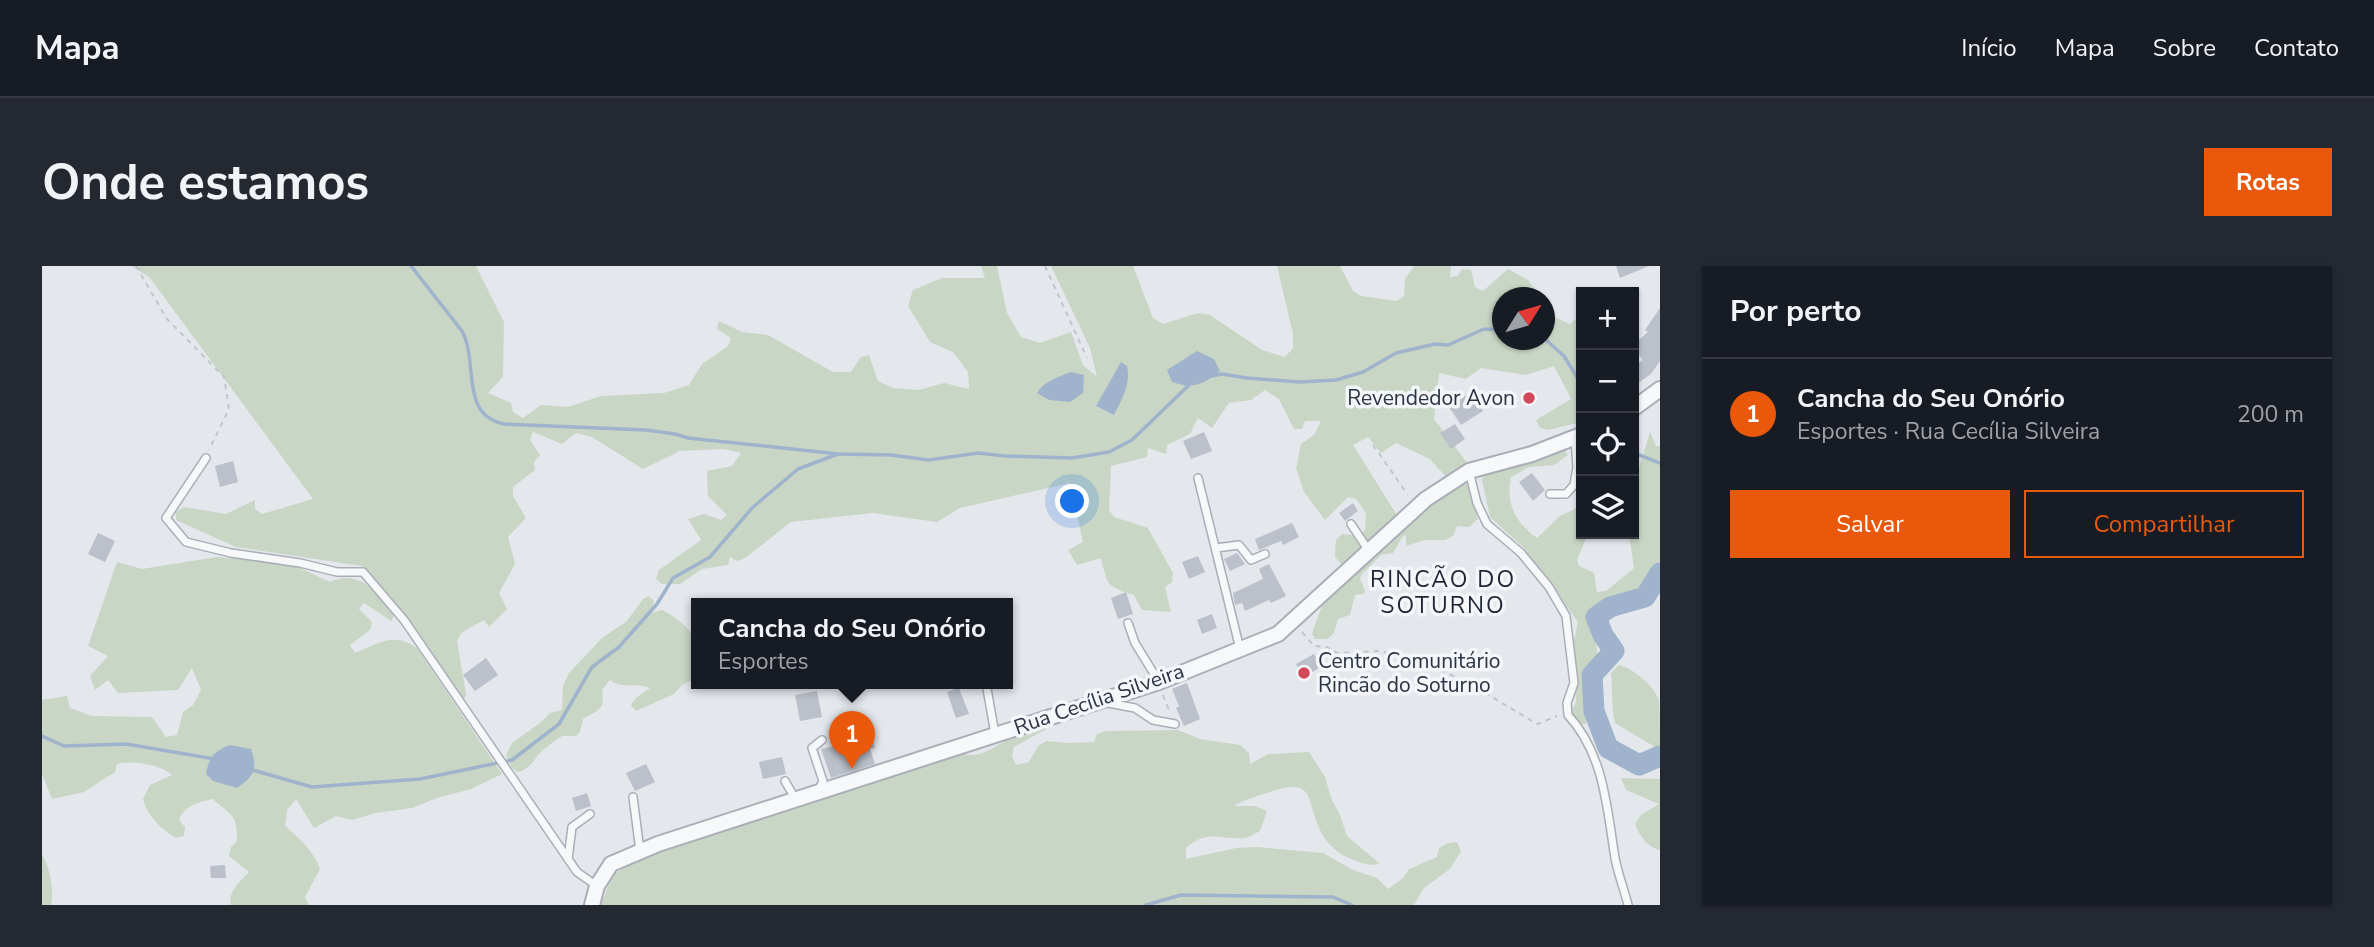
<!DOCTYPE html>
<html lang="pt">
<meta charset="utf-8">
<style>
:root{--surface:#171b24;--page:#242831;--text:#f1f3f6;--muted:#9ea1a6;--line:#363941;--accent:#ea580c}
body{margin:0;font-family:"Nunito Sans",sans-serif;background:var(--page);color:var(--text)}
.controls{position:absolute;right:21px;top:21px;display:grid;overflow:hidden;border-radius:0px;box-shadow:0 2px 5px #0004}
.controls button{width:63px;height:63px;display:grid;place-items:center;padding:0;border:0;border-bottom:2px solid var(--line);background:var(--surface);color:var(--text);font:35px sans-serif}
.compass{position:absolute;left:1450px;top:21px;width:63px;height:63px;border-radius:50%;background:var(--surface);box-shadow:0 2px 5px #0004;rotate:53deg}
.you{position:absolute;left:1031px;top:236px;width:24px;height:24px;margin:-18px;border:5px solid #fff;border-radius:50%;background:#1a73e8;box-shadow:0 0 0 10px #1a73e833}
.badge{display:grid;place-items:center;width:46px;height:46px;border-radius:50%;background:var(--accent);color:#fff;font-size:23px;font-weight:700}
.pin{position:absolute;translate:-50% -58px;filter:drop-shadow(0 2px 4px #0008)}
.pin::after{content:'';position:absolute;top:37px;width:24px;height:21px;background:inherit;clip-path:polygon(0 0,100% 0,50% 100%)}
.popup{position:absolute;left:649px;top:332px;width:322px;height:91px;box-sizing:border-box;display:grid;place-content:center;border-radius:0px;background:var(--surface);filter:drop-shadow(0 2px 5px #0005);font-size:23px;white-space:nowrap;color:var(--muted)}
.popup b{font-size:26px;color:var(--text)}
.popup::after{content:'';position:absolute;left:50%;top:100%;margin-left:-14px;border:14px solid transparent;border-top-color:var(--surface)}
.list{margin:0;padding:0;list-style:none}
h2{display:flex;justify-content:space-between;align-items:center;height:91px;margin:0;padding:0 28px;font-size:30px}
h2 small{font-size:23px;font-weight:400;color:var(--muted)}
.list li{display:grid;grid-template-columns:46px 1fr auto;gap:21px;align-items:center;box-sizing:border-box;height:112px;padding:0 28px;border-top:2px solid var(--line)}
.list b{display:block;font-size:26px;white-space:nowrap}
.list p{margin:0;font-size:23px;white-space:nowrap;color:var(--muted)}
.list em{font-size:23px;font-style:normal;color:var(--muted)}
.actions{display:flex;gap:14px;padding:21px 28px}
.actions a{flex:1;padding:16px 0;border:2px solid var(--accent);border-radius:0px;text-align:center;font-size:24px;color:var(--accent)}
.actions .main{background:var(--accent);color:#fff}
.icon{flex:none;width:38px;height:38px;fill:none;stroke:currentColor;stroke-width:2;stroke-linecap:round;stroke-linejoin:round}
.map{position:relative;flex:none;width:1618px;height:639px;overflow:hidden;border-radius:0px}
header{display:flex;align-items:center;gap:42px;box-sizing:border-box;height:98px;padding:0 35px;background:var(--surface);border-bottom:2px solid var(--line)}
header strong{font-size:33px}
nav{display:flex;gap:38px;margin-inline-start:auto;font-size:24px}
.intro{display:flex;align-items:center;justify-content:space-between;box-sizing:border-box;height:168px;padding:0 42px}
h1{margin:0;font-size:49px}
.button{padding:18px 32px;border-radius:0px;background:var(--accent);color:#fff;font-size:24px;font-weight:700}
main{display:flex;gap:42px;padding:0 42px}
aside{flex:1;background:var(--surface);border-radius:0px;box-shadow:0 2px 5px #0004}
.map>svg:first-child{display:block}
</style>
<header>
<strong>Mapa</strong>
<nav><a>Início</a><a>Mapa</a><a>Sobre</a><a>Contato</a></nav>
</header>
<div class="intro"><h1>Onde estamos</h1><a class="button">Rotas</a></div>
<main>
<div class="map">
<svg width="1618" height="639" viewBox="0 0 1618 639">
<rect width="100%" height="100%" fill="#e4e7ec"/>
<g fill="#c9d6c5">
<path d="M 90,0 L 434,0 L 462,56 L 461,111 L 446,127 L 469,137 L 471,146 L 481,152 L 499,139 L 526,141 L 559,130 L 622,127 L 647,119 L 660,98 L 686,80 L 689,72 L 675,63 L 677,55 L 700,66 L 726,69 L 791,106 L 809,106 L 819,91 L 827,89 L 836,115 L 851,122 L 877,124 L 902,117 L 927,123 L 926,106 L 911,86 L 888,76 L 866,40 L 871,24 L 900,12 L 943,12 L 939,0 L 955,0 L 965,47 L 979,71 L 998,77 L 1029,66 L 1041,99 L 1055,111 L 1048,82 L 1009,0 L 1091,0 L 1111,52 L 1121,58 L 1156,47 L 1168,49 L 1220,84 L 1243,91 L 1251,82 L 1251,68 L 1235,0 L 1298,0 L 1311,25 L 1319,30 L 1355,35 L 1362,30 L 1363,13 L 1372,0 L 1409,0 L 1408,11 L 1416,10 L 1420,3 L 1429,4 L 1433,21 L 1441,25 L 1466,3 L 1486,14 L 1498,31 L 1461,32 L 1461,74 L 1503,74 L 1503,38 L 1512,51 L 1528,58 L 1539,48 L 1539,156 L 1507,164 L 1498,162 L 1494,154 L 1529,133 L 1512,100 L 1484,109 L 1439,102 L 1424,113 L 1397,107 L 1392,153 L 1429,202 L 1406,213 L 1388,193 L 1354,177 L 1339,187 L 1326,171 L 1311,179 L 1356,251 L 1301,300 L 1293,291 L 1294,274 L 1300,268 L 1317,270 L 1323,264 L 1324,247 L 1314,233 L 1306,231 L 1283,254 L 1262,226 L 1254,202 L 1259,178 L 1272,169 L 1279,155 L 1263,155 L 1260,163 L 1252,163 L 1237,133 L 1223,124 L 1209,134 L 1187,137 L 1170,162 L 1156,152 L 1148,168 L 1125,179 L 1124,188 L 1106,182 L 1105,191 L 1069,200 L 1067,244 L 1072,251 L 1106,262 L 1131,307 L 1130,316 L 1123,321 L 1129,346 L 1100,344 L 1092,329 C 1064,320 1066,320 1059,292 L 1035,299 L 1026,284 L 1041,276 L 1028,217 L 918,242 L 895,256 L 831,247 L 749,256 L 703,292 L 695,295 L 688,291 L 686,299 L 660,303 L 638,318 L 620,318 L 614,313 L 617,304 L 659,274 L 646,253 L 662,248 L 679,254 L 685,249 L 666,230 L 665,205 L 690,200 L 699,187 L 682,183 L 638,185 L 601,203 L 550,171 L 534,167 L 520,178 L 491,166 L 488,174 L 498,189 L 492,196 L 493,204 L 471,221 L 471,230 L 484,252 L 466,271 L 473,298 L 457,327 L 465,343 L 447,361 L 442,354 L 419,367 L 415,375 L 424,428 L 422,435 L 349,331 L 320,300 L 194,281 L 134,254 L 134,246 L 142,241 L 184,248 L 213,234 L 213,243 L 220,248 L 271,233 L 108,12 Z"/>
<path d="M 1608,166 L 1614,180 L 1618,180 L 1618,295 L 1615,303 L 1603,322 L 1564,338 L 1551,347 L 1556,392 L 1544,408 L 1544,458 L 1537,458 L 1528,446 L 1534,436 L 1531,379 L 1536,356 L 1481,281 L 1448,251 L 1440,214 L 1445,204 L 1501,187 L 1523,185 L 1526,189 L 1512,199 L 1487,201 L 1469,211 C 1464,238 1472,255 1495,272 L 1518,250 L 1533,243 L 1539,234 L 1539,268 L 1546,268 L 1535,294 L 1537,300 L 1552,307 L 1555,326 L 1564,325 L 1592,302 L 1587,268 L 1592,268 L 1592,218 Z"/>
<polygon points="1427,217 1436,253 1427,261 1415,260 1411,270 1403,274 1383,274 1364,280 1364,269 1361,270 1351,287 1339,289 1319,309 1318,313 1323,325 1321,328 1313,329 1308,349 1296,353 1292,367 1285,373 1273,373 1270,367 1281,337 1305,309 1370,250 1402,228"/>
<path d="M 175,291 L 247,297 L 288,316 C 318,302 335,328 353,348 L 349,355 L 322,337 L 317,343 L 330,356 L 328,364 L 308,379 L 313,387 C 335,378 352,365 375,382 L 460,508 L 429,523 L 395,532 L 370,542 L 334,547 L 310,554 L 294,550 L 272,562 L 254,533 L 245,544 L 243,560 C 257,572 272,585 278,603 L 263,631 L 267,639 L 189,639 C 185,626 199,615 207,606 L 187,590 L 189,581 L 195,575 C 195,547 190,551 171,533 C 157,536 143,539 137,554 L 143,561 L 142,570 L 134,572 C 119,563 105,550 101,533 L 108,519 L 130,509 C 120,499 89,494 75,498 L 73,506 L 42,526 L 10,533 L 0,508 L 0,434 L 25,430 L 28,442 L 50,450 L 110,451 L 124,471 L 135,469 L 141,446 L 151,439 L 159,424 L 150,402 L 136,424 L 76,427 L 66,414 L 53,424 L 48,410 L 66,390 L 46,380 L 75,296 L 100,303 Z"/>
<path d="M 607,330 L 612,335 L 609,347 L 620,344 C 632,350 650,362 654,377 C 657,387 654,401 654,412 L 640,419 L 632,428 L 594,445 L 589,439 L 594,432 L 608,422 C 595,416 581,424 568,414 L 560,424 C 563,444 558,443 541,453 L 538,466 L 534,470 L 520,470 C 514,474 507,479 501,484 C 492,492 489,503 476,506 L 470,502 L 464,489 L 470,477 L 498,457 L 508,447 L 520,444 L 521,420 L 527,407 L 560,372 L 585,355 L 601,333 Z"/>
<path d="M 1577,399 C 1592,403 1611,419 1617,434 C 1618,444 1618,472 1618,484 L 1573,457 C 1569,440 1571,425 1569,407 Z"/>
<path d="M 997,457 L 1006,462 L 972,481 L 970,490 L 974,499 L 987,496 L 996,480 L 1004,475 L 1025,477 L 1052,476 L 1055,468 L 1064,465 L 1136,464 L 1158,473 L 1198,479 L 1207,487 L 1208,498 L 1226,488 L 1267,486 L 1283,511 L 1289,532 L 1298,549 L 1305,570 L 1338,598 C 1328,600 1322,598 1312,594 C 1296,589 1284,577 1277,562 C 1264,531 1272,511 1228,526 C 1216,530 1203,533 1192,540 L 1213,540 L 1225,545 L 1218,565 C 1214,567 1208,571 1203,572 C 1180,575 1166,562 1144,582 L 1144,593 L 1194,582 L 1215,581 L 1281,587 L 1311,604 L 1335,612 L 1346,623 L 1361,612 L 1367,603 L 1395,591 L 1397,582 L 1406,577 L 1415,576 L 1419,585 L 1408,603 L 1382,622 L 1372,639 L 559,639 L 570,610 L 596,592 L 908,485 C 915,487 923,489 931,489 C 952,488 975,462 997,457 Z"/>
<path d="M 1579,512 L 1618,513 L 1618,584 C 1606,582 1597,569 1593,558 L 1599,549 L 1617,538 L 1584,524 Z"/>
<path d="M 0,589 C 8,601 12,625 9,639 L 0,639 Z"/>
</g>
<g fill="#9fb4cc">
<path d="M 1155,85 L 1172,93 L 1178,105 C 1161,119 1151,123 1130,116 L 1125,104 Z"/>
<path d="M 1079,96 L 1085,100 C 1089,118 1080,133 1072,149 L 1054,140 Z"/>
<path d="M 1029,106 L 1042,109 L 1041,127 L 1028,136 L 1007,134 L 995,127 C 1002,115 1016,111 1029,106 Z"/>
<path d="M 188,479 L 209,483 C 216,504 212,510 195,522 L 171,515 L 164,508 C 167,491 172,485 188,479 Z"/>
</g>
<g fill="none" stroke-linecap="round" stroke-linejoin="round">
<g stroke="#9fb4cc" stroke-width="3.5">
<path d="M 369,0 L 420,65 C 437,96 417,149 462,158 L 604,164 L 633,168 L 646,172 L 797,188 L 849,189 L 887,194 L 936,187 L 963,190 L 1030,192 L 1067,186 L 1090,174 L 1147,119"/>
<polyline points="1503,73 1522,90 1539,118"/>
<polyline points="1170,110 1180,108 1205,112 1257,116 1294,114 1321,106 1354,87 1393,78 1406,79 1442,63 1461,64"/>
<polyline points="1592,187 1618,197"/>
<polyline points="0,470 22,480 84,478 173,493"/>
<polyline points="207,503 270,521 378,513 470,494 517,458 550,401 577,381 615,338 631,312 668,291 710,242 756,203 796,188"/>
<polyline points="1104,639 1139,629 1291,631 1310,639"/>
</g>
<polyline stroke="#9fb4cc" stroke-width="21" points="1618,307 1603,331 1568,341 1554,351 1561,369 1572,385 1550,409 1552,445 1566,482 1597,499 1618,490"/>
</g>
<g fill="#bbc0ca">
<polygon points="1574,0 1607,0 1578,12"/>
<polygon points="1618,42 1618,95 1609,108 1592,120 1592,100 1601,94 1592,82 1592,78 1606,66 1603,64"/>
<polygon points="1429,126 1441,145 1419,159 1407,141"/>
<polygon points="1413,158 1423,173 1409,183 1398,167"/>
<polygon points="1162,166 1170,185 1149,193 1141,175"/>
<polygon points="191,195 196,216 178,221 173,200"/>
<polygon points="1490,207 1503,224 1491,235 1477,216"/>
<polygon points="1311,237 1316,245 1303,255 1297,247"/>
<polygon points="1250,257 1257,271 1241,279 1239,275 1217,284 1213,273"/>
<polygon points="56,267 73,275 63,296 46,288"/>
<polygon points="1195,287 1203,298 1188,305 1182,293"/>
<polygon points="1156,290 1163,306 1147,313 1140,296"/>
<polygon points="1227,298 1244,330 1229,337 1227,334 1203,345 1200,337 1193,339 1191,327 1221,313 1217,303"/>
<polygon points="1084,326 1091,348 1076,353 1069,332"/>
<polygon points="1170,348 1175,362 1160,368 1155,354"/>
<polygon points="1272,388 1279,401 1261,411 1254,398"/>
<polygon points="444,392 456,409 433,425 421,409"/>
<polygon points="1145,417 1158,453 1142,460 1134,442 1137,440 1130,423"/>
<polygon points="917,422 927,448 914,452 905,426"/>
<polygon points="775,425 780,451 758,455 753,429"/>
<polygon points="830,467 833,482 828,483 833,498 789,512 779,483 812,475 811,471"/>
<polygon points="740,491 744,508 721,513 717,496"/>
<polygon points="604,498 613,516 593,525 584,507"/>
<polygon points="545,527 549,540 534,545 530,532"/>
<polygon points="183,599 184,612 169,612 168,600"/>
</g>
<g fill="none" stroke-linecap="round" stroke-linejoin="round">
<g stroke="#a9aeb7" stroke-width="10">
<g id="service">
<polyline points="164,192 124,252 144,276 189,287 258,297 295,306 321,306 362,354 535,606 555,620"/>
<path d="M 1427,205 L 1435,237 L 1445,258 L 1479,287 L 1507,321 L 1524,350 L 1532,417 L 1525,437 L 1526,449 C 1562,488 1565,542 1573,592 C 1576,608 1582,623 1586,639"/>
<polyline points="1156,212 1198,383"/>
<polyline points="1508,228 1524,228 1532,219 1535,201 1533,172"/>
<polyline points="1309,258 1327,285"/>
<polyline points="1174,282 1197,279 1209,294 1223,288"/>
<polyline points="1086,357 1093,377 1117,416"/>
<polyline points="944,417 953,468"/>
<polyline points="1061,436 1093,442 1111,454 1133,458"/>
<polyline points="743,515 754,534"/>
<polyline points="776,525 781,515 770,482 780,474"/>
<polyline points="591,531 598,585"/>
<polyline points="526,593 530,561 548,548"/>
</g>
</g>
<g stroke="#a9aeb7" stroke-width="18">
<g id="minor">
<polyline points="1592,142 1618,123"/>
<polyline points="550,639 555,620 569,598 616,578 1117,416 1236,368 1384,233 1427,205 1490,188 1539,169"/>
</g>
</g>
<g stroke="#c2c5cb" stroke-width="2" stroke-dasharray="5 5" stroke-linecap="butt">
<polyline points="94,0 125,53 182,111 187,143 167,184"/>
<polyline points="1003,0 1045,92"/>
<polyline points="1331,179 1366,229"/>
<polyline points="1260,366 1272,380 1285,381 1295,387 1337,385 1384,396 1440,425 1495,458 1515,450"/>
<polyline points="1121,429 1128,447"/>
</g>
<use href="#service" stroke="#f7f8fa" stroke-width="7"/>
<use href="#minor" stroke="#f7f8fa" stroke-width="14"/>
</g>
<g fill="#d1495b" stroke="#f4f6f9" stroke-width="2.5">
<circle cx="1487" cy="132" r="7"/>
<circle cx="1262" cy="407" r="7"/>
</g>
<g text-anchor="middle" stroke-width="7" stroke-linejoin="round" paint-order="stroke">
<g font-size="21" fill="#2b3445" stroke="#f4f6f9" text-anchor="end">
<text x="1473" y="139">Revendedor Avon</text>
<text x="1276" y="402" text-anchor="start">Centro Comunitário<tspan x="1276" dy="24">Rincão do Soturno</tspan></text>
</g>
<g font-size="21" fill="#2b3445" stroke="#f4f6f9">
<text transform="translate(1057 433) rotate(-19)" y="7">Rua Cecília Silveira</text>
</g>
<g font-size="23" letter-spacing="2" fill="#1d2536" stroke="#f4f6f9">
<text x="1401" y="321">RINCÃO DO<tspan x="1401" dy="26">SOTURNO</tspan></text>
</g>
</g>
</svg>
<div class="controls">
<button>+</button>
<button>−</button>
<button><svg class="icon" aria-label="locate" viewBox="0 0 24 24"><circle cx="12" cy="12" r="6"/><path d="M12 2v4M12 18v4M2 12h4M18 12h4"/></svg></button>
<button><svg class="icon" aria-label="layers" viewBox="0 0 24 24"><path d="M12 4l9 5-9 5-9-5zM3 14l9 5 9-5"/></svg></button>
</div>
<svg class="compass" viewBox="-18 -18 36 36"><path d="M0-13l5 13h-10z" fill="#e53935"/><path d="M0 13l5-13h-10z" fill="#9ea1a6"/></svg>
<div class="you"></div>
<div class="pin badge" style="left:810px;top:503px">1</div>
<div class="popup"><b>Cancha do Seu Onório</b>Esportes</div>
</div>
<aside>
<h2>Por perto<small></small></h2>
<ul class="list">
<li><span class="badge">1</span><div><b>Cancha do Seu Onório</b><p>Esportes · Rua Cecília Silveira</p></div><em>200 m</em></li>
</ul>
<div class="actions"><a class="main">Salvar</a><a>Compartilhar</a></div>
</aside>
</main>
